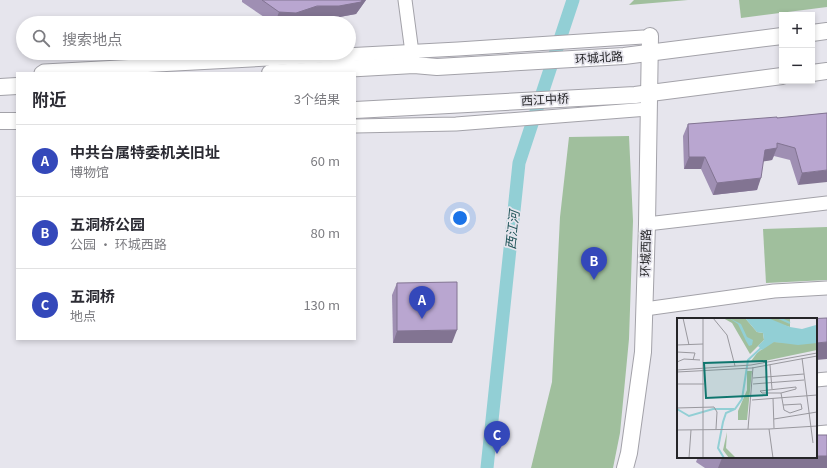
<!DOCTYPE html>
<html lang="zh">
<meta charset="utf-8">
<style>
:root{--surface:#fff;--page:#f2f2f3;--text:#2b2b33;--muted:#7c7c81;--line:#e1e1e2;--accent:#3448ba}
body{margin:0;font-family:Georgia,"Noto Sans SC",serif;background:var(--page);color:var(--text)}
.controls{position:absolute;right:12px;top:12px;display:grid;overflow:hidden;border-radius:0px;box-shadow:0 2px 6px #0003}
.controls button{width:36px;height:36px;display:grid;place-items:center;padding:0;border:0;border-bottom:1px solid var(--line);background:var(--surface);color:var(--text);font:20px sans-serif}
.you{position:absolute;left:460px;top:218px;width:14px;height:14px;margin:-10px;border:3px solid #fff;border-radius:50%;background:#1a73e8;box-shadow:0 0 0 6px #1a73e833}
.badge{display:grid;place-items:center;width:26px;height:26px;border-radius:50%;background:var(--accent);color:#fff;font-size:13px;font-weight:700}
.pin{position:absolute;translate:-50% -33px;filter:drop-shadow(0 1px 2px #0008)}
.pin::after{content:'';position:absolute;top:21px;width:14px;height:12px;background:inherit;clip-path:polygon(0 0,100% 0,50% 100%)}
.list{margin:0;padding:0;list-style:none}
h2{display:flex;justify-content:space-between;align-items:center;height:52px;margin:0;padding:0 16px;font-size:17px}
h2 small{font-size:13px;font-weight:400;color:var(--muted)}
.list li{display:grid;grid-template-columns:26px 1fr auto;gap:12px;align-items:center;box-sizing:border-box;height:72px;padding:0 16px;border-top:1px solid var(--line)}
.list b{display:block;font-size:15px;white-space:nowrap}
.list p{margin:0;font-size:13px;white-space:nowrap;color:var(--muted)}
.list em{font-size:13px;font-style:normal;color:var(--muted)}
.icon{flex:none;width:22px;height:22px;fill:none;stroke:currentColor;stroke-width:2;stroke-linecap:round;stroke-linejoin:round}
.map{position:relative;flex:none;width:827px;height:468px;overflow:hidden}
.search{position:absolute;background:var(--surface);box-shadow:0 2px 6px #0003;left:16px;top:16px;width:340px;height:44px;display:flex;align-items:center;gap:10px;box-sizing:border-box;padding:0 14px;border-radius:22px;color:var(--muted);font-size:15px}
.panel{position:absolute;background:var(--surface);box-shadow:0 2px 6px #0003;left:16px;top:72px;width:340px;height:268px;border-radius:0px}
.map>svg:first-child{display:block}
</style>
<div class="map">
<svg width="827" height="468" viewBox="0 0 827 468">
<rect width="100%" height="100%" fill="#e6e5ed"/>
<g fill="#a0bf9d">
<polygon points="634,0 688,0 629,5"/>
<polygon points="739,0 827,0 827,7 741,18"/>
<polygon points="629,136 633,221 629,339 620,433 613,468 531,468 552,382 560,217 569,137"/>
<polygon points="827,227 827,280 766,283 763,229"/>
</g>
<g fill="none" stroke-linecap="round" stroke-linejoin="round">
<polyline stroke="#92cfd5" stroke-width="13" points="487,468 519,163 573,0"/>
<g stroke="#a3a2a9" stroke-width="15">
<g id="minor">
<polyline points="405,0 413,60"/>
<polyline points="41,73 44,71 458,49 643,37"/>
<polyline points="355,126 456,124 648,109"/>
<polyline points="647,224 827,203"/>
<polyline points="645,309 774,291 827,288"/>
<polyline points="816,380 827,379"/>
<polyline points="816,433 827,432"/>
</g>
</g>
<g stroke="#a3a2a9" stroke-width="18">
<g id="major">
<polyline points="812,33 827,31"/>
<polyline points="270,73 414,65 437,67 624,56 782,36"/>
<polyline points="812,73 827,71"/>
<polyline points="0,87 17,86"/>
<polyline points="355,110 635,95 782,76"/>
<polyline points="0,121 17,121"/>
<polyline points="625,468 629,453 643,352 647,224 650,36"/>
</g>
</g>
<use href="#minor" stroke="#fff" stroke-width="13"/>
<use href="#major" stroke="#fff" stroke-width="16"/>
</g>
<g fill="#9f8fb3">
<polygon points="242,0 366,0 356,14 334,18 313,18 298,23 273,23 242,2"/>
<polygon points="827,113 798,185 790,160 774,156 772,160 763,161 757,190 713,195 701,169 684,169 683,136 688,124 777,118"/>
<polygon points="397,283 452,343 393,343 392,295"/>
<polygon points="698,457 816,457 827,468 705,468 696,462"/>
</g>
<g fill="#827492">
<polygon points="362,0 366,0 356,14 334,18 313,18 298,23 275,23 279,12"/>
<polygon points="777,148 772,160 761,162 765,150"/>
<polygon points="689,157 705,157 701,169 684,169"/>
<polygon points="827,170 827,182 798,185 802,173"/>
<polygon points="761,178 757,190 713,195 717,183"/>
<polygon points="457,330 452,343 393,343 397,331"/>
<polygon points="827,342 827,359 816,360 816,343"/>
<polygon points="816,456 827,456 827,468 718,468 722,458 816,457"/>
</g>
<g fill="#b9a6d0" stroke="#827492">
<polygon points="262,0 362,0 361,2 339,6 317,6 296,13 279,12"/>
<polygon points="827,113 827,170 802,173 795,148 777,143 777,148 765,150 761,178 717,183 705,157 689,157 688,124 777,117 777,118"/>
<polygon points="457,282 457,330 397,331 397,283"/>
<polygon points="827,318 827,342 816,343 816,319 803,319"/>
<rect x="816" y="435" width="11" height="21"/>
<polygon points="721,457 777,457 722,458"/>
</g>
<g text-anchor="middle" stroke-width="3.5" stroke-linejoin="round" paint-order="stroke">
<g font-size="12" fill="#252528" stroke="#e6e5ed">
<text transform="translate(599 58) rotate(-4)" y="4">环城北路</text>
<text transform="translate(545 100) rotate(-3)" y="4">西江中桥</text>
<text transform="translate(646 253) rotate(-89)" y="4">环城西路</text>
</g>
<g font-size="13" font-style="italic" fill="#22565b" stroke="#e6e5ed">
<text transform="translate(512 230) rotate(-84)" y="5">西江河</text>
</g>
</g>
<g transform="translate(677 318)">
<rect width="140" height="140" fill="#e6e5ed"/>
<path d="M 46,0 L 68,0 L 80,14 L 86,15 L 87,22 L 73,36 L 55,5 ZM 91,0 L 113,0 L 113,9 L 95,4 ZM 95,24 L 140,25 L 140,32 L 83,44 L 74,43 L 80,35 ZM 70,53 L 75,53 L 70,102 L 61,102 L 61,93 L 70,72 ZM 50,114 L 49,130 L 59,140 L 52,140 L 46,132 Z" fill="#a0bf9d"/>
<path d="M 52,0 L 64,6 L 70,19 L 76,22 L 75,27 L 72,28 L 69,23 L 61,6 ZM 68,0 L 91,0 L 113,9 L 125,11 L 139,7 L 140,25 L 121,27 L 97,24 L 85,32 L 81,28 L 87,22 L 86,15 L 80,14 Z" fill="#92cfd5"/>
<path fill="none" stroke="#92cfd5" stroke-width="2" d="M 102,0 L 113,5M 0,91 L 12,98 L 36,91 L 57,91M 47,140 L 41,130 L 46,104 L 49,95 L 58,91 L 65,81 L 71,42 L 84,30"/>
<path fill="none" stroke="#99989e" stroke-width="1" d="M 6,0 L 12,27M 26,0 L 26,140M 36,0 L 50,17 L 58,48M 0,27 L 26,26M 0,34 L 18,35 L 16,42M 125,40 L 136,125M 0,44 L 7,41 L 23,42M 93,47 L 95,71M 0,52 L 74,47 L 140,35M 0,54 L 75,50 L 140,38M 76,60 L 127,56M 0,66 L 27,66M 76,66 L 127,62M 104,75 L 85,75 L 83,73 L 119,69 L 119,71 L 104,75 L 107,92 L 113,95 L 125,91 L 124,86 L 106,87M 96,80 L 97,110M 75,82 L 140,77M 0,90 L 37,89 L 40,94 L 39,111M 97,101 L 140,94M 71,111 L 76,49M 92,111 L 140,108M 0,112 L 92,111 L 96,140M 12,140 L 14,112"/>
<path fill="#0f766e" fill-opacity="0.15" stroke="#0f766e" stroke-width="2" d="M 89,43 L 90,77 L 29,80 L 27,45 Z"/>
<rect width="140" height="140" fill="none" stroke="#252528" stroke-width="2"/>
</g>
</svg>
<div class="controls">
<button>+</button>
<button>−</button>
</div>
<div class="you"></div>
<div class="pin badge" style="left:422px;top:319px">A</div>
<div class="pin badge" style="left:594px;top:280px">B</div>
<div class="pin badge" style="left:497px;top:454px">C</div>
<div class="search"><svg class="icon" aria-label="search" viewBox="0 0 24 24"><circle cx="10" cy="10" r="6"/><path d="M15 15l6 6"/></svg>搜索地点</div>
<section class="panel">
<h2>附近<small>3个结果</small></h2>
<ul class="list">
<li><span class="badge">A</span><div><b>中共台属特委机关旧址</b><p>博物馆</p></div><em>60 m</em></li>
<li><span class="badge">B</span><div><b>五洞桥公园</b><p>公园 · 环城西路</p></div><em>80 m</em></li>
<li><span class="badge">C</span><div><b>五洞桥</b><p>地点</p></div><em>130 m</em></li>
</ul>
</section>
</div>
